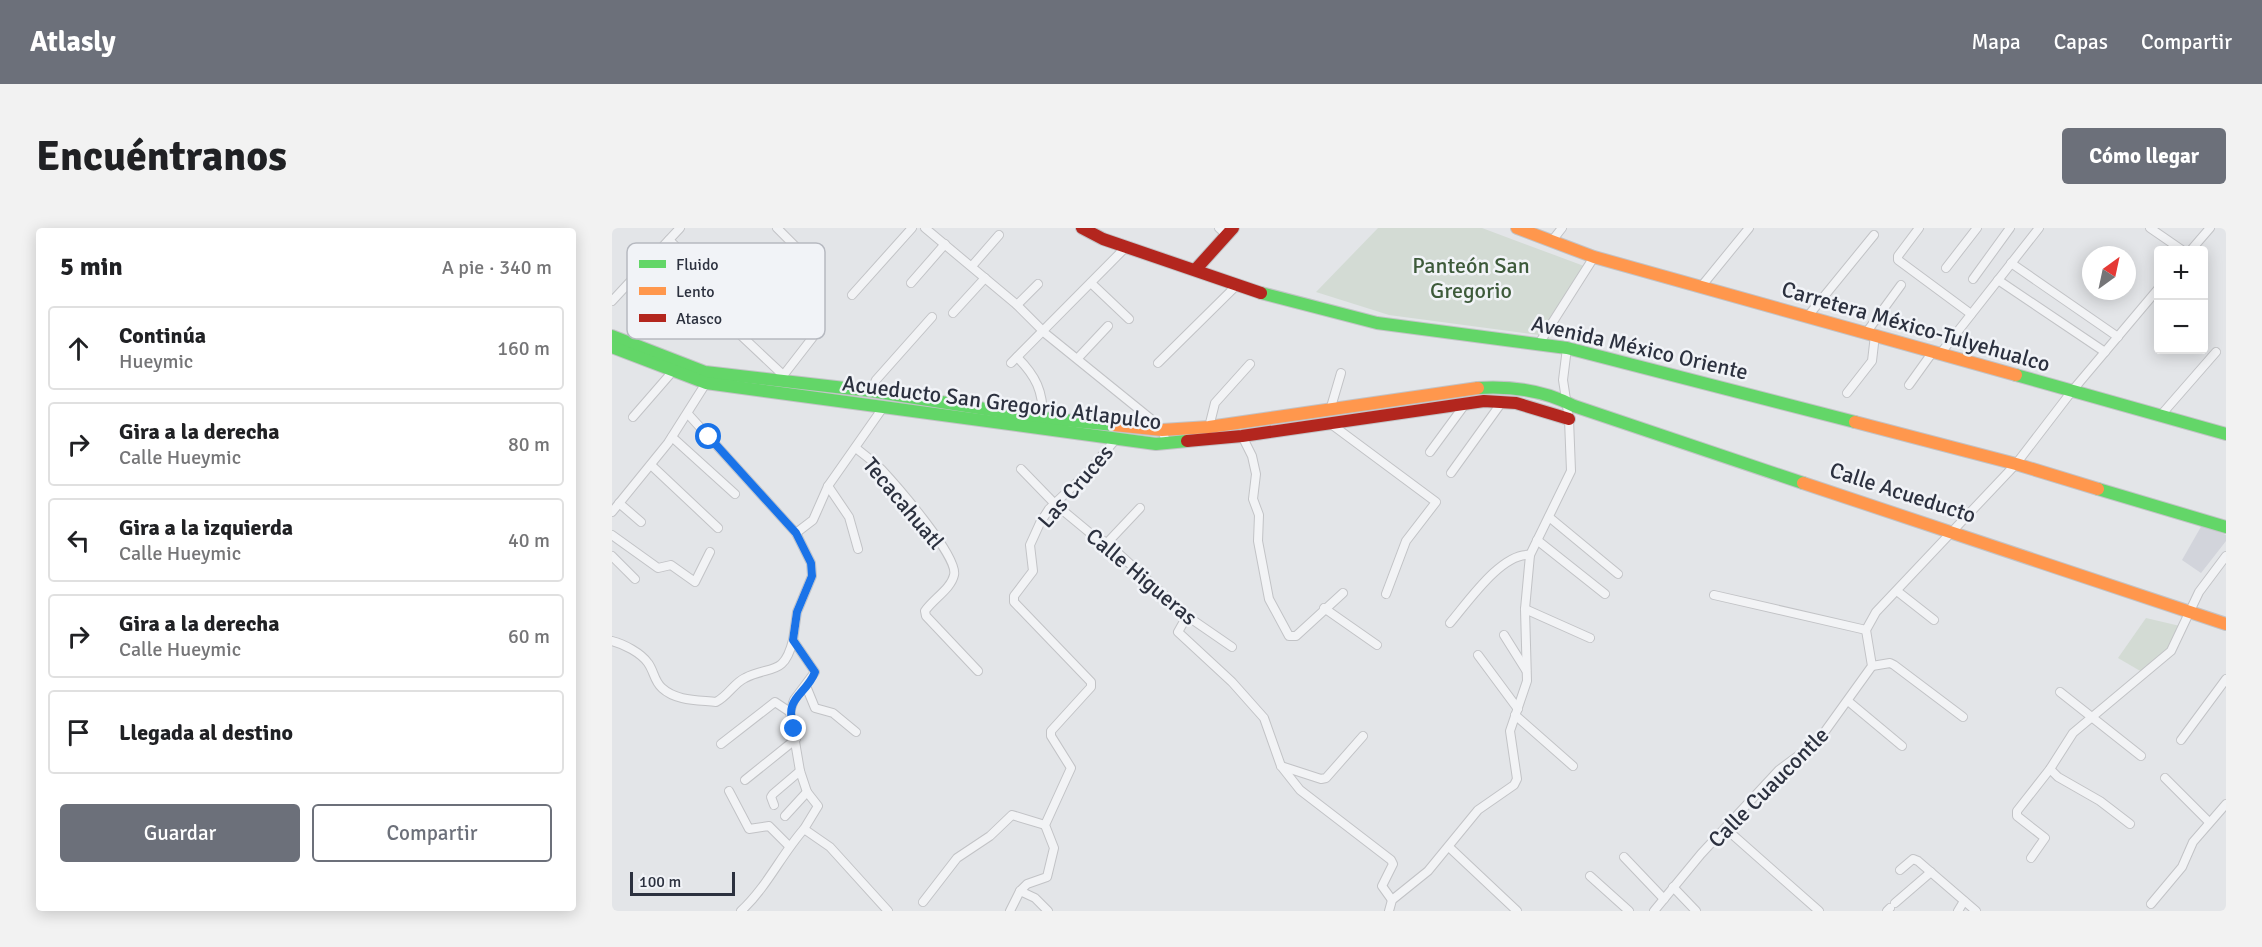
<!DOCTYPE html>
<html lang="es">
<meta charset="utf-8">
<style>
:root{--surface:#fff;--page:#f2f2f2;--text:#202124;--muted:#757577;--line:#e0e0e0;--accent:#6c707a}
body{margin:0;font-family:Signika,sans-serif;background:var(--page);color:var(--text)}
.controls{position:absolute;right:18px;top:18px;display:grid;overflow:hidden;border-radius:6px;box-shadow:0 3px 15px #0003}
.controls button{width:54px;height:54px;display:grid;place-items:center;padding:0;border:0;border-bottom:2px solid var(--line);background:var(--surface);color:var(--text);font:30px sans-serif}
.compass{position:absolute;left:1470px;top:18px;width:54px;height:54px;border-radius:50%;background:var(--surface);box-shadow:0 3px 15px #0003;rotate:33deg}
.scale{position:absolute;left:18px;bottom:15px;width:105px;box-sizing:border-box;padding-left:6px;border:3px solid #2c313f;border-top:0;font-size:16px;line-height:21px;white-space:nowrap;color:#2c313f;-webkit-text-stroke:4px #f1f3f7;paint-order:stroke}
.stop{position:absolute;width:18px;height:18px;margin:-14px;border:4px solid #1a73e8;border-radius:50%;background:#fff}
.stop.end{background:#1a73e8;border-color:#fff;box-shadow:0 2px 6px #0008}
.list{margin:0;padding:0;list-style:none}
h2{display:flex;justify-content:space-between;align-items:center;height:78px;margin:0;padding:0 24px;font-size:26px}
h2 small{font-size:20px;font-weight:400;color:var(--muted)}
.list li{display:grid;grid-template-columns:39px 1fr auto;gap:18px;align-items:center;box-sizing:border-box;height:84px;margin:0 12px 12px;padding:0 12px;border:2px solid var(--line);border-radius:6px}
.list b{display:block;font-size:22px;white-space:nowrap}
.list p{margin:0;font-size:20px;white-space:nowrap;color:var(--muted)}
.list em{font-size:20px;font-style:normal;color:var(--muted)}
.actions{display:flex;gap:12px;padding:18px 24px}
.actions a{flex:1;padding:14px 0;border:2px solid var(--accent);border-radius:6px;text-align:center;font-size:21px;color:var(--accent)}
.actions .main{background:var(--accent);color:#fff}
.icon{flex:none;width:33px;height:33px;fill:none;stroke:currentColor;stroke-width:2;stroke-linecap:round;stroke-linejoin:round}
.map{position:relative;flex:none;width:1614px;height:683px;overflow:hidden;border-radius:6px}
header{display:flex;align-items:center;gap:36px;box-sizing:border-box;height:84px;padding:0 30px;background:var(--accent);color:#fff}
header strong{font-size:28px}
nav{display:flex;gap:33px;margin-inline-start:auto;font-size:21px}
.intro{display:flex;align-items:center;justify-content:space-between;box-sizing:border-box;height:144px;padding:0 36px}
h1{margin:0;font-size:42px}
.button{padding:15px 27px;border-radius:6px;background:var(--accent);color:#fff;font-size:21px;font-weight:700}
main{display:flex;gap:36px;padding:0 36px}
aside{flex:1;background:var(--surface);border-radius:6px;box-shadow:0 3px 15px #0003}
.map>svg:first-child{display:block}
</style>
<header>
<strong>Atlasly</strong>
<nav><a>Mapa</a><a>Capas</a><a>Compartir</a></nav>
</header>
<div class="intro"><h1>Encuéntranos</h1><a class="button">Cómo llegar</a></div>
<main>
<aside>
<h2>5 min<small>A pie · 340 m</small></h2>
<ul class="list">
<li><svg class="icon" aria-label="ahead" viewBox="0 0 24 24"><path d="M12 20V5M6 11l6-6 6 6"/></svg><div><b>Continúa</b><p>Hueymic</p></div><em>160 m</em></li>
<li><svg class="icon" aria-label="right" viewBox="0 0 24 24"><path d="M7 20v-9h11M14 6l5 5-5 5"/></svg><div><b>Gira a la derecha</b><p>Calle Hueymic</p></div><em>80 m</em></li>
<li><svg class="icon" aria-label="left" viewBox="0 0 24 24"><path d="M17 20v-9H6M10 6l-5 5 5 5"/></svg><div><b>Gira a la izquierda</b><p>Calle Hueymic</p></div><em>40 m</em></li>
<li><svg class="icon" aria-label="right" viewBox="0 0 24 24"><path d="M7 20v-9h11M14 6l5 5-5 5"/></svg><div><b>Gira a la derecha</b><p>Calle Hueymic</p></div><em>60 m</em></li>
<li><svg class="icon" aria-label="arrive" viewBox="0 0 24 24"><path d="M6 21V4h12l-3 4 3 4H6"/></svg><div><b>Llegada al destino</b></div></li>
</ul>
<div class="actions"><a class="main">Guardar</a><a>Compartir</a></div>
</aside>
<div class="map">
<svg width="1614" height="683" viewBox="0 0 1614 683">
<rect width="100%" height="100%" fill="#e3e5e8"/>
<polygon fill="#d2d4db" points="1590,297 1614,307 1614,313 1589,345 1570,332"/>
<g fill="#d3dbd4">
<polygon points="766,0 870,0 972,38 927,107 777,87 704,64"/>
<polygon points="1534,390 1568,398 1556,421 1530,444 1506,430"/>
</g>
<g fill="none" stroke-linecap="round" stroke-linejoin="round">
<g stroke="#c2c3c6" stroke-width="10">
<g id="street">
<polyline points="165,0 195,30"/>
<polyline points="313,0 405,77 434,106 539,191 550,202 555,216"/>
<polyline points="607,0 615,7"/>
<polyline points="1307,0 1286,28 1286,32 1359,86"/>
<polyline points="1538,0 1570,22"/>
<polyline points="57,12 105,58"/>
<polyline points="939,14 950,0"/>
<polyline points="1579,22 1598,0"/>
<polyline points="1399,35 1506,109"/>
<polyline points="360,38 387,7"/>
<polyline points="1334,40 1365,0"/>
<polyline points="1361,51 1398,0"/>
<polyline points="1386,52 1493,124"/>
<polyline points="299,55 333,16"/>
<polyline points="479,55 517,91"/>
<polyline points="1088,60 1137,0"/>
<polyline points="240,67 300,0"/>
<polyline points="0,73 68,0"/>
<polyline points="405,77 426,56"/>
<polyline points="101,81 170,146"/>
<polyline points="341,85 373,50"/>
<polyline points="1196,88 1262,7"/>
<polyline points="1254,105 1289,57"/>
<polyline points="928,114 982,29"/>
<polyline points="1328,126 1427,0"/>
<path d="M 405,129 C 424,148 431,163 431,190"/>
<polyline points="466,130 496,98"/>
<polyline points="399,135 515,18"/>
<polyline points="546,135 626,56"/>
<polyline points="170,149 201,109"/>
<polyline points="1297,157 1320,125"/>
<polyline points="259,163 264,152 320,89"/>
<polyline points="1235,165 1260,133 1263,107"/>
<polyline points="719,179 729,145"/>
<polyline points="76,186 184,305 199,335 200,348 185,384 181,412 203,444 182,472 178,484 188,543 195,564 206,578 192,601 218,619 276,683"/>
<polyline points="1549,187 1604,124"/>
<polyline points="21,189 61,143"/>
<polyline points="719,196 824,274 794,313 774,366"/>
<polyline points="597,199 603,175 638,136"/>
<polyline points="630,208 640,228 644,246 641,271 647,287 646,313 657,371 677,408 684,408 731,365"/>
<polyline points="60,209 123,266"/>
<path d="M 244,220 C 252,227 261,233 269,241 C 283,256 347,329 342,347 C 339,361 321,371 313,383 L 314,388 L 366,443"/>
<polyline points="818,224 854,175"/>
<polyline points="39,237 106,300"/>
<polyline points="409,241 443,276 478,305 495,315 575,388 620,419"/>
<polyline points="839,245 890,174"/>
<polyline points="216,258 237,289 246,321"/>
<polyline points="7,275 29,294"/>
<polyline points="0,284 56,215 94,155"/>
<polyline points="937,289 1006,346"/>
<polyline points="184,305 201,292 216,258 270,181"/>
<polyline points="0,307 46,340 59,337 83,354 98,324"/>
<polyline points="925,312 993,366"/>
<polyline points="495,315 528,280"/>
<polyline points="0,328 23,351"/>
<polyline points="1285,363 1322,392"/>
<polyline points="1102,367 1254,402"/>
<polyline points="712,380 765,417"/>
<polyline points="913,381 978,410"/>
<polyline points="575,388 566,404 620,454 652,490 669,538 688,562 779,632 781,636 770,658 780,672"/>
<path d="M 838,395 C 856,374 890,324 918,327"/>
<polyline points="892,407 914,442"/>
<path d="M 0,413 C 12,416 29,425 36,435 C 42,443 42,453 50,460 C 64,473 86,472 104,474 C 116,468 122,455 133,450 C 158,437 172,449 181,412"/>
<polyline points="866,427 906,481"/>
<polyline points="1260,438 1278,435 1282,437 1351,489"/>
<polyline points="194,458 203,480 221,485 244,504"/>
<polyline points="1448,464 1529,528"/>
<polyline points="1236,473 1290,518"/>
<polyline points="903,487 961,538"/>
<polyline points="1569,512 1614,451"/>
<polyline points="109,516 163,474 178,484"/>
<polyline points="669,538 709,551 714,550 751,508"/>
<polyline points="1438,541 1446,549 1488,573 1518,596"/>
<polyline points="1553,550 1597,594"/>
<polyline points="133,552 184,511"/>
<polyline points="117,563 137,601 157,598 177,618"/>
<polyline points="162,577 159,569 161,566 188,543"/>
<polyline points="173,588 195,564"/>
<polyline points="1113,600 1207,683"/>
<polyline points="837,619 905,683"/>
<polyline points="1012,629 1052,671"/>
<polyline points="1419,630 1433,610 1405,588 1405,583 1438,541 1461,505 1559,423 1587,364 1614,328"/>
<polyline points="1288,642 1301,631 1306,633 1364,683"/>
<polyline points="978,648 1017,683"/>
<polyline points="1061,659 1084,683"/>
<polyline points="408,663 423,670 436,683"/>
<polyline points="311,674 345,630 378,608 400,587 433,597"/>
<polyline points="1283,675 1319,644"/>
<polyline points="1539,676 1570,639 1581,614 1614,576"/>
<path d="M 129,683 C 155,659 169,627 192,601"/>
<polyline points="398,683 408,663 415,656 435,649 442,620 433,597 459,540 439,508 439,503 479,459 479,454 402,374 402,368 421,343 418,317 428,295 437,281 477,243 504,211"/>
<polyline points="777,683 780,672 816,643 866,582 902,557 905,551 898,503 915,453 913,381 918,327 959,243 957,191 951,152 955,120"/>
<polyline points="1042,683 1089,626 1167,542 1206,513 1260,438 1254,402 1264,384 1404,236 1460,163 1546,61"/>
<polyline points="1275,683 1278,680"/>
<polyline points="1346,683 1352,673"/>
</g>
</g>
<g stroke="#c2c3c6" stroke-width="14">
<g id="fast">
<polyline points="649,65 765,95 955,120 1243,194"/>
<polyline points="0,108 93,144 259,163 431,190 502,197"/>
<polyline points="0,119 94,155 544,216 575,213"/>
<polyline points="1404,147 1614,206"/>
<path d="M 866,160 C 900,158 932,162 962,178 L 1191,255"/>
<polyline points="1486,261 1614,299"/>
</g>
</g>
<g stroke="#c2c3c6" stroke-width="14">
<g id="slow">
<polyline points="905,0 982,29 1404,147"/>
<polyline points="1243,194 1404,236 1486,261"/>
<polyline points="502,197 550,202 597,199 866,160"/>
<polyline points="1191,255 1614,396"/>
</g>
</g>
<g stroke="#c2c3c6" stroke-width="14">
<g id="jam">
<polyline points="470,0 491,11 649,65"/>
<polyline points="584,41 621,0"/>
<polyline points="575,213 630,208 872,173 904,175 957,191"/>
</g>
</g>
<use href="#street" stroke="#f2f3f5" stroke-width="8"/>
<use href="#fast" stroke="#63d668" stroke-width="12"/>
<use href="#slow" stroke="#ff974d" stroke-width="12"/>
<use href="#jam" stroke="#b3261e" stroke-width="12"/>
</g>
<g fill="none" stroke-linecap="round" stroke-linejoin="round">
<path stroke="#1a73e8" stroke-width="8" d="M 97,209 L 184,305 L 199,335 L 200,348 L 185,384 L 181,412 L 203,444 C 194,468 171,468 182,501"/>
</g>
<g text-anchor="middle" stroke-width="5" stroke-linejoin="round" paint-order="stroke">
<g font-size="22" fill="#3d5a3a" stroke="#f1f3f7">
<text x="859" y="45">Panteón San<tspan x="859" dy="25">Gregorio</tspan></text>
</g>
<g font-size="22" fill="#2c313f" stroke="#f1f3f7">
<text transform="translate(1304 98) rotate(16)" y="8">Carretera México-Tulyehualco</text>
<text transform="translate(1028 119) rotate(13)" y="8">Avenida México Oriente</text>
<text transform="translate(390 174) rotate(7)" y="8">Acueducto San Gregorio Atlapulco</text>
<text transform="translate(463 258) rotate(-49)" y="8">Las Cruces</text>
<text transform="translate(1291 264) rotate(18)" y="8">Calle Acueducto</text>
<text transform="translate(292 275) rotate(50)" y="8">Tecacahuatl</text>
<text transform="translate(530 348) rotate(40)" y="8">Calle Higueras</text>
<text transform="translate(1156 559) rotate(-45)" y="8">Calle Cuaucontle</text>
</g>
</g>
<rect x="15" y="15" width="198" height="96" rx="9" fill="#f1f3f7" stroke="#b6b9c0" stroke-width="1.5"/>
<rect x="27" y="32" width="27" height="8" fill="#63d668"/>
<rect x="27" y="59" width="27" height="8" fill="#ff974d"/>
<rect x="27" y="86" width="27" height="8" fill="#b3261e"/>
<g font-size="16" fill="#2c313f">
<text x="64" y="42">Fluido</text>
<text x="64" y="69">Lento</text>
<text x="64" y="96">Atasco</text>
</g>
</svg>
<div class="controls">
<button>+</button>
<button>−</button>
</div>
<svg class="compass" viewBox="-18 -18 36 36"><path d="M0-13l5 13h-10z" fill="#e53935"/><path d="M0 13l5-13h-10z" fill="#757577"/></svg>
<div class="scale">100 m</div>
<div class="stop" style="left:97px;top:209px"></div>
<div class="stop end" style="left:182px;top:501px"></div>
</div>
</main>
